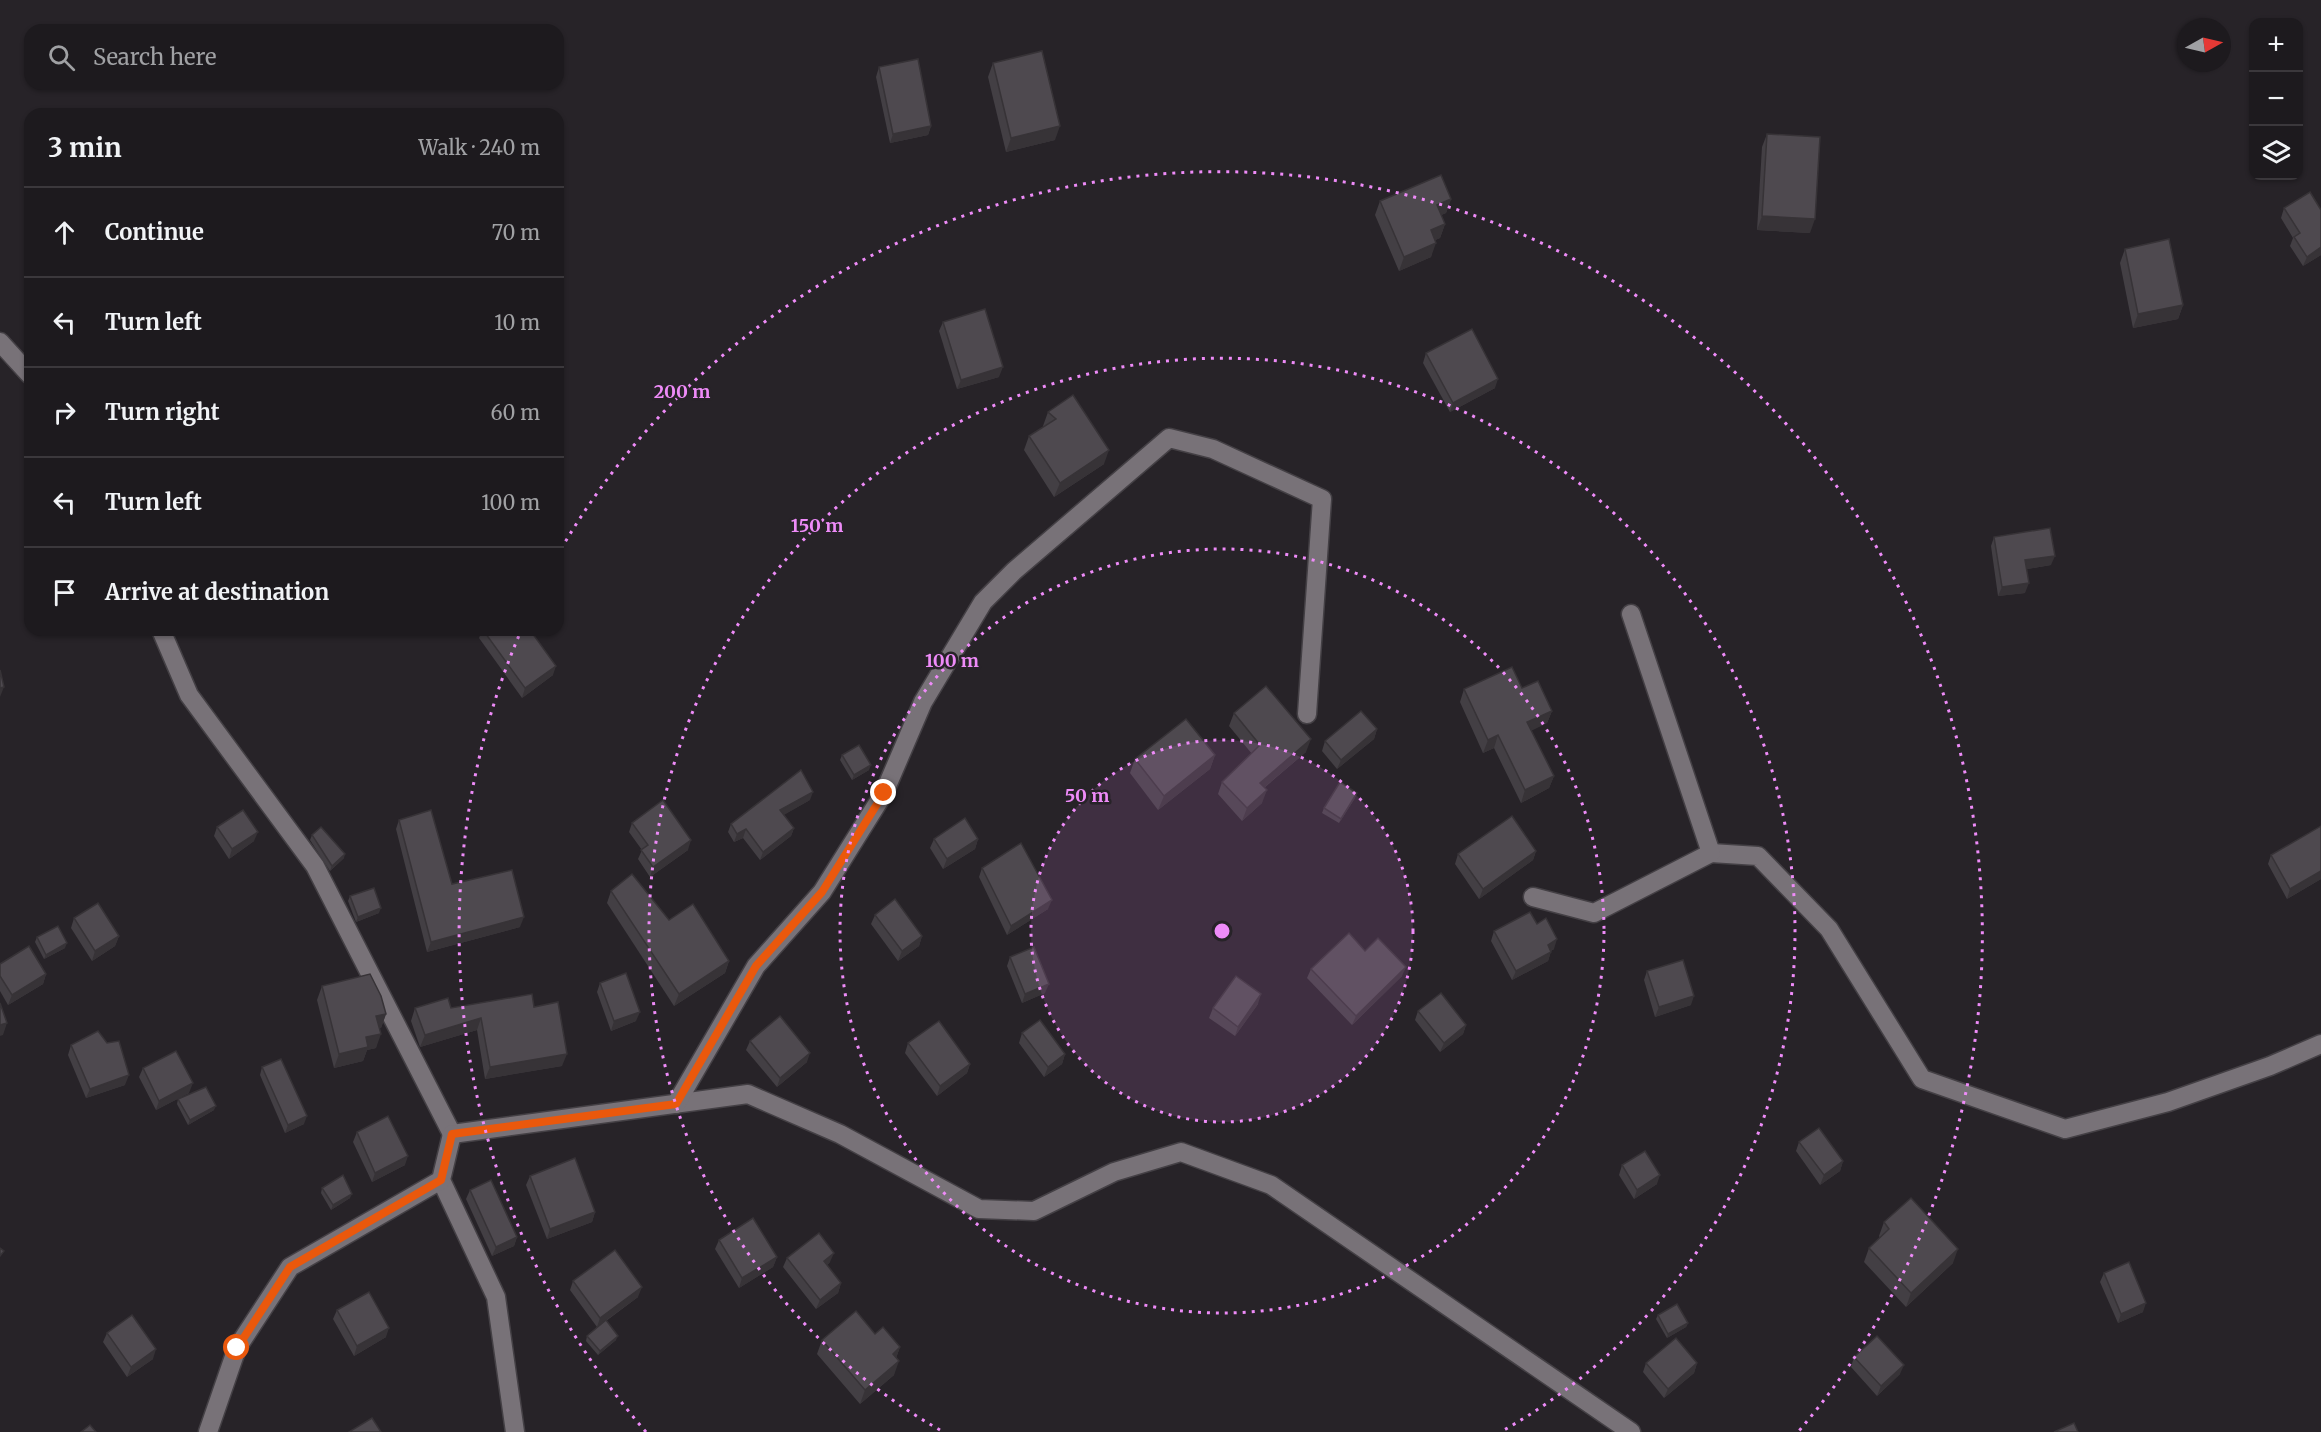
<!DOCTYPE html>
<meta charset="utf-8">
<style>
:root{--surface:#1d1a1e;--page:#252327;--text:#f1f3f6;--muted:#a0a1a4;--line:#3b383c}
body{margin:0;font-family:Merriweather,serif;background:var(--page);color:var(--text)}
.controls{position:absolute;right:18px;top:18px;display:grid;overflow:hidden;border-radius:12px;box-shadow:0 2px 4px #0004}
.controls button{width:54px;height:54px;display:grid;place-items:center;padding:0;border:0;border-bottom:2px solid var(--line);background:var(--surface);color:var(--text);font:30px sans-serif}
.compass{position:absolute;left:2177px;top:18px;width:54px;height:54px;border-radius:50%;background:var(--surface);box-shadow:0 2px 4px #0004;rotate:82deg}
.stop{position:absolute;width:18px;height:18px;margin:-14px;border:4px solid #ea580c;border-radius:50%;background:#fff}
.stop.end{background:#ea580c;border-color:#fff;box-shadow:0 2px 6px #0008}
.list{margin:0;padding:0;list-style:none}
h2{display:flex;justify-content:space-between;align-items:center;height:78px;margin:0;padding:0 24px;font-size:26px}
h2 small{font-size:20px;font-weight:400;color:var(--muted)}
.list li{display:grid;grid-template-columns:39px 1fr auto;gap:18px;align-items:center;box-sizing:border-box;height:90px;padding:0 24px;border-top:2px solid var(--line)}
.list b{display:block;font-size:22px;white-space:nowrap}
.list em{font-size:20px;font-style:normal;color:var(--muted)}
.icon{flex:none;width:33px;height:33px;fill:none;stroke:currentColor;stroke-width:2;stroke-linecap:round;stroke-linejoin:round}
.map{position:relative;flex:none;width:2321px;height:1432px;overflow:hidden}
.search{position:absolute;background:var(--surface);box-shadow:0 2px 4px #0004;left:24px;top:24px;width:540px;height:66px;display:flex;align-items:center;gap:15px;box-sizing:border-box;padding:0 21px;border-radius:18px;color:var(--muted);font-size:22px}
.panel{position:absolute;background:var(--surface);box-shadow:0 2px 4px #0004;left:24px;top:108px;width:540px;height:528px;border-radius:18px}
.map>svg:first-child{display:block}
</style>
<div class="map">
<svg width="2321" height="1432" viewBox="0 0 2321 1432">
<rect width="100%" height="100%" fill="#272328"/>
<g fill="none" stroke-linecap="round" stroke-linejoin="round">
<g stroke="#444045" stroke-width="21">
<g id="minor">
<polyline points="0,342 30,375"/>
<polyline points="161,630 189,695 315,866 452,1134 748,1094 840,1134 979,1209 1034,1211 1114,1172 1181,1152 1271,1185 1631,1432"/>
<polyline points="1711,853 1758,856 1829,929 1922,1079 2065,1129 2168,1102 2270,1066 2321,1044"/>
<polyline points="1533,897 1594,913 1711,853 1631,614"/>
<polyline points="676,1104 756,966 822,892 884,793 923,702 983,602 1014,571 1169,438 1213,449 1322,499 1307,714"/>
<polyline points="452,1134 441,1180 496,1297 515,1432"/>
<polyline points="208,1432 237,1348 290,1267 441,1180"/>
</g>
</g>
<use href="#minor" stroke="#787278" stroke-width="18"/>
</g>
<g fill="#433f44">
<polygon points="993,63 1055,140 1006,152 988,77"/>
<polygon points="879,67 931,126 928,135 890,143 876,77"/>
<polygon points="1767,134 1810,233 1757,230 1762,147"/>
<polygon points="1451,199 1446,213 1441,215 1445,224 1440,238 1435,240 1431,257 1399,271 1375,215 1380,201"/>
<polygon points="2284,208 2321,255 2303,266 2290,246 2293,238 2281,218"/>
<polygon points="2125,249 2183,305 2178,319 2133,328 2120,263"/>
<polygon points="943,322 999,377 957,389 939,331"/>
<polygon points="1426,353 1495,388 1450,412 1423,363"/>
<polygon points="1073,395 1104,464 1054,497 1024,450 1029,436 1044,427 1043,426 1048,412"/>
<polygon points="1994,537 2051,565 2027,569 2025,593 1998,596 1991,546"/>
<polygon points="482,630 530,630 553,675 522,698 479,638"/>
<polygon points="1522,688 1552,711 1547,723 1531,730 1554,776 1549,788 1521,803 1494,748 1483,753 1460,702 1464,689"/>
<polygon points="1234,713 1306,752 1264,788 1262,803 1242,821 1218,794 1222,782 1252,754 1229,726"/>
<polygon points="1377,729 1374,739 1337,769 1322,751 1325,741"/>
<polygon points="842,755 869,770 852,780 840,760"/>
<polygon points="1215,755 1210,769 1158,810 1130,773 1135,759"/>
<polygon points="1355,798 1339,823 1322,813 1324,808"/>
<polygon points="810,800 783,815 794,828 791,836 760,860 743,838 734,842 728,832 731,824"/>
<polygon points="399,820 452,884 520,927 427,952 396,829"/>
<polygon points="632,823 688,850 650,877 638,859 642,850 629,832"/>
<polygon points="2321,826 2321,879 2287,899 2268,864 2271,855"/>
<polygon points="217,827 254,841 229,859 214,836"/>
<polygon points="312,835 344,858 330,871 310,840"/>
<polygon points="934,839 978,839 975,849 943,869 930,848"/>
<polygon points="1536,851 1533,860 1479,899 1455,864 1458,854"/>
<polygon points="982,868 1048,909 1007,935 979,877"/>
<polygon points="611,891 669,920 729,961 725,973 674,1006 607,903"/>
<polygon points="350,896 379,913 356,922 348,901"/>
<polygon points="875,915 922,936 919,946 898,961 871,924"/>
<polygon points="74,918 119,936 115,946 92,961 71,928"/>
<polygon points="1537,924 1554,949 1551,951 1548,961 1512,980 1491,941 1494,931"/>
<polygon points="37,937 65,948 44,959 35,942"/>
<polygon points="1365,951 1402,976 1352,1025 1307,978 1311,969"/>
<polygon points="1010,957 1045,993 1022,1003 1007,966"/>
<polygon points="0,964 46,974 43,984 8,1005 0,991"/>
<polygon points="1647,971 1691,1005 1655,1017 1644,980"/>
<polygon points="600,983 636,1021 611,1031 597,992"/>
<polygon points="322,986 386,1014 381,1028 379,1028 376,1048 367,1050 363,1061 334,1068 317,1000"/>
<polygon points="1258,1004 1235,1036 1209,1018 1213,1008"/>
<polygon points="534,1007 562,1066 485,1079 477,1030 420,1047 411,1021 415,1008"/>
<polygon points="1418,1011 1466,1025 1463,1034 1440,1052 1415,1020"/>
<polygon points="1022,1033 1065,1054 1062,1064 1044,1077 1019,1043"/>
<polygon points="750,1041 807,1062 777,1087 746,1050"/>
<polygon points="908,1043 970,1064 967,1073 937,1096 905,1053"/>
<polygon points="71,1045 125,1085 86,1098 68,1055"/>
<polygon points="262,1067 304,1124 285,1133 260,1075"/>
<polygon points="143,1068 189,1093 156,1110 139,1077"/>
<polygon points="178,1099 214,1110 188,1125 177,1104"/>
<polygon points="357,1132 405,1165 372,1182 353,1142"/>
<polygon points="1799,1142 1843,1161 1840,1171 1820,1185 1796,1151"/>
<polygon points="1622,1165 1657,1184 1634,1199 1619,1175"/>
<polygon points="530,1176 595,1212 592,1222 547,1239 526,1185"/>
<polygon points="322,1188 350,1198 331,1210 321,1193"/>
<polygon points="470,1190 517,1237 514,1246 492,1256 466,1199"/>
<polygon points="1884,1222 1953,1263 1906,1307 1864,1262 1869,1248 1880,1238 1879,1236"/>
<polygon points="719,1240 777,1257 773,1267 739,1288 715,1249"/>
<polygon points="787,1258 830,1262 827,1265 841,1283 838,1293 816,1309 783,1267"/>
<polygon points="2104,1273 2143,1312 2118,1323 2100,1282"/>
<polygon points="573,1281 638,1297 606,1321 616,1340 598,1355 586,1341 587,1336 597,1327 570,1290"/>
<polygon points="337,1310 386,1337 354,1356 333,1319"/>
<polygon points="1658,1315 1688,1323 1686,1327 1667,1338 1656,1319"/>
<polygon points="107,1333 153,1359 127,1377 103,1342"/>
<polygon points="875,1334 900,1347 896,1358 894,1375 860,1404 817,1354 822,1340"/>
<polygon points="1854,1357 1900,1374 1877,1396 1851,1367"/>
<polygon points="1646,1363 1697,1363 1694,1373 1664,1398 1643,1372"/>
</g>
<g fill="#373337">
<polygon points="931,126 928,135 890,143 893,134"/>
<polygon points="1060,126 1055,140 1006,152 1011,138"/>
<polygon points="1451,199 1446,213 1432,219 1437,205"/>
<polygon points="1762,216 1815,219 1810,233 1757,230"/>
<polygon points="1445,224 1440,238 1426,244 1431,230"/>
<polygon points="1436,243 1431,257 1399,271 1404,257"/>
<polygon points="2321,247 2321,255 2303,266 2307,257"/>
<polygon points="2183,305 2178,319 2133,328 2138,314"/>
<polygon points="1003,367 999,377 957,389 961,380"/>
<polygon points="1498,379 1495,388 1450,412 1453,403"/>
<polygon points="1109,450 1104,464 1054,497 1060,483"/>
<polygon points="2055,556 2051,565 2022,570 2025,560"/>
<polygon points="2029,583 2025,593 1998,596 2002,587"/>
<polygon points="186,630 197,630 185,634"/>
<polygon points="556,666 553,675 522,698 525,688"/>
<polygon points="4,687 0,697 0,688"/>
<polygon points="1552,711 1547,723 1523,735 1527,722"/>
<polygon points="1377,729 1374,739 1337,769 1341,760"/>
<polygon points="1498,735 1494,748 1483,753 1488,740"/>
<polygon points="1311,739 1306,752 1255,795 1260,783"/>
<polygon points="1215,755 1210,769 1158,810 1164,796"/>
<polygon points="871,765 869,770 852,780 854,775"/>
<polygon points="1554,776 1549,788 1521,803 1525,790"/>
<polygon points="1267,790 1262,803 1242,821 1247,808"/>
<polygon points="813,792 810,800 777,819 780,810"/>
<polygon points="1357,793 1355,798 1339,823 1341,819"/>
<polygon points="794,828 791,836 760,860 763,852"/>
<polygon points="746,829 743,838 734,842 737,834"/>
<polygon points="258,832 254,841 229,859 232,849"/>
<polygon points="978,839 975,849 943,869 947,859"/>
<polygon points="691,840 688,850 650,877 653,867"/>
<polygon points="1536,851 1533,860 1479,899 1483,889"/>
<polygon points="345,854 344,858 330,871 332,866"/>
<polygon points="2321,871 2321,879 2287,899 2290,889"/>
<polygon points="1052,900 1048,909 1007,935 1011,926"/>
<polygon points="381,908 379,913 356,922 358,917"/>
<polygon points="524,917 520,927 427,952 431,942"/>
<polygon points="119,936 115,946 92,961 95,951"/>
<polygon points="922,936 919,946 898,961 902,951"/>
<polygon points="1557,939 1554,949 1544,955 1548,945"/>
<polygon points="67,943 65,948 44,959 46,955"/>
<polygon points="1551,952 1548,961 1512,980 1516,971"/>
<polygon points="729,961 725,973 674,1006 679,994"/>
<polygon points="1406,967 1402,976 1352,1025 1356,1016"/>
<polygon points="46,974 43,984 8,1005 12,995"/>
<polygon points="1049,984 1045,993 1022,1003 1025,994"/>
<polygon points="1261,994 1258,1004 1235,1036 1238,1027"/>
<polygon points="1694,996 1691,1005 1655,1017 1659,1007"/>
<polygon points="640,1012 636,1021 611,1031 614,1021"/>
<polygon points="386,1014 381,1028 371,1030 376,1016"/>
<polygon points="481,1018 477,1030 420,1047 425,1035"/>
<polygon points="7,1023 3,1035 0,1036 0,1025"/>
<polygon points="1466,1025 1463,1034 1440,1052 1444,1043"/>
<polygon points="381,1034 376,1048 367,1050 363,1061 334,1068 339,1054 366,1037"/>
<polygon points="810,1053 807,1062 777,1087 780,1078"/>
<polygon points="567,1054 562,1066 485,1079 490,1067"/>
<polygon points="1065,1054 1062,1064 1044,1077 1048,1067"/>
<polygon points="970,1064 967,1073 937,1096 940,1086"/>
<polygon points="129,1075 125,1085 86,1098 90,1089"/>
<polygon points="193,1083 189,1093 156,1110 159,1101"/>
<polygon points="216,1106 214,1110 188,1125 190,1120"/>
<polygon points="307,1116 304,1124 285,1133 288,1125"/>
<polygon points="408,1156 405,1165 372,1182 375,1173"/>
<polygon points="1843,1161 1840,1171 1820,1185 1824,1175"/>
<polygon points="1660,1175 1657,1184 1634,1199 1637,1190"/>
<polygon points="352,1194 350,1198 331,1210 333,1205"/>
<polygon points="595,1212 592,1222 547,1239 550,1229"/>
<polygon points="517,1237 514,1246 492,1256 496,1247"/>
<polygon points="1958,1249 1953,1263 1906,1307 1911,1293"/>
<polygon points="834,1253 830,1262 820,1270 824,1261"/>
<polygon points="777,1257 773,1267 739,1288 742,1278"/>
<polygon points="841,1283 838,1293 816,1309 820,1300"/>
<polygon points="642,1287 638,1297 597,1327 600,1318"/>
<polygon points="2146,1303 2143,1312 2118,1323 2121,1314"/>
<polygon points="1688,1323 1686,1327 1667,1338 1668,1334"/>
<polygon points="389,1328 386,1337 354,1356 357,1346"/>
<polygon points="618,1336 616,1340 598,1355 600,1351"/>
<polygon points="900,1347 895,1361 893,1354"/>
<polygon points="156,1349 153,1359 127,1377 131,1367"/>
<polygon points="899,1361 894,1375 860,1404 865,1390"/>
<polygon points="1697,1363 1694,1373 1664,1398 1668,1389"/>
<polygon points="1904,1365 1900,1374 1877,1396 1881,1386"/>
</g>
<g fill="#4e494f" stroke="#373337" stroke-width="1.5">
<polygon points="1042,51 1060,126 1011,138 993,63"/>
<polygon points="918,59 931,126 893,134 879,67"/>
<polygon points="1767,134 1820,137 1815,219 1762,216"/>
<polygon points="1441,175 1451,199 1437,205 1445,224 1431,230 1436,243 1404,257 1380,201"/>
<polygon points="2310,192 2321,210 2321,247 2307,257 2294,237 2300,233 2284,208"/>
<polygon points="2169,239 2183,305 2138,314 2125,249"/>
<polygon points="985,309 1003,367 961,380 943,322"/>
<polygon points="1472,329 1498,379 1453,403 1426,353"/>
<polygon points="1073,395 1109,450 1060,483 1029,436 1056,419 1048,412"/>
<polygon points="2050,528 2055,556 2025,560 2029,583 2002,587 1994,537"/>
<polygon points="483,630 530,630 556,666 525,688"/>
<polygon points="1512,667 1522,688 1538,681 1552,711 1527,722 1554,776 1525,790 1498,735 1488,740 1464,689"/>
<polygon points="0,670 4,687 0,688"/>
<polygon points="1266,686 1311,739 1260,783 1267,790 1247,808 1222,782 1260,745 1234,713"/>
<polygon points="1361,711 1377,729 1341,760 1325,741"/>
<polygon points="1186,719 1215,755 1164,796 1135,759"/>
<polygon points="859,745 871,765 854,775 842,755"/>
<polygon points="801,770 813,792 780,810 794,828 763,852 746,829 737,834 731,824"/>
<polygon points="1340,782 1357,793 1341,819 1324,808"/>
<polygon points="663,800 691,840 653,867 641,850 648,845 632,823"/>
<polygon points="243,810 258,832 232,849 217,827"/>
<polygon points="431,810 452,884 512,870 524,917 431,942 399,820"/>
<polygon points="1512,816 1536,851 1483,889 1458,854"/>
<polygon points="965,818 978,839 947,859 934,839"/>
<polygon points="2321,826 2321,871 2290,889 2271,855"/>
<polygon points="321,827 345,854 332,866 312,835"/>
<polygon points="1021,843 1052,900 1011,926 982,868"/>
<polygon points="632,874 669,920 693,904 729,961 679,994 611,891"/>
<polygon points="374,888 381,908 358,917 350,896"/>
<polygon points="895,899 922,936 902,951 875,915"/>
<polygon points="98,903 119,936 95,951 74,918"/>
<polygon points="1530,912 1537,924 1546,918 1557,939 1548,945 1551,952 1516,971 1494,931"/>
<polygon points="58,926 67,943 46,955 37,937"/>
<polygon points="1349,933 1365,951 1378,938 1406,967 1356,1016 1311,969"/>
<polygon points="29,946 46,974 12,995 0,976 0,964"/>
<polygon points="1034,947 1049,984 1025,994 1010,957"/>
<polygon points="1683,960 1694,996 1659,1007 1647,971"/>
<polygon points="626,973 640,1012 614,1021 600,983"/>
<polygon points="370,974 381,996 386,1014 376,1016 381,1034 366,1037 368,1047 339,1054 322,986"/>
<polygon points="1236,976 1261,994 1238,1027 1213,1008"/>
<polygon points="1441,993 1466,1025 1444,1043 1418,1011"/>
<polygon points="532,994 534,1007 558,1002 567,1054 490,1067 481,1018 425,1035 415,1008 448,998 451,1008"/>
<polygon points="0,1003 7,1023 0,1025"/>
<polygon points="780,1016 810,1053 780,1078 750,1041"/>
<polygon points="1040,1020 1065,1054 1048,1067 1022,1033"/>
<polygon points="939,1021 970,1064 940,1086 908,1043"/>
<polygon points="98,1031 107,1043 119,1041 129,1075 90,1089 71,1045"/>
<polygon points="176,1051 193,1083 159,1101 143,1068"/>
<polygon points="281,1059 307,1116 288,1125 262,1067"/>
<polygon points="206,1087 216,1106 190,1120 178,1099"/>
<polygon points="388,1116 408,1156 375,1173 357,1132"/>
<polygon points="1819,1128 1843,1161 1824,1175 1799,1142"/>
<polygon points="1645,1151 1660,1175 1637,1190 1622,1165"/>
<polygon points="575,1158 595,1212 550,1229 530,1176"/>
<polygon points="343,1175 352,1194 333,1205 322,1188"/>
<polygon points="491,1180 517,1237 496,1247 470,1190"/>
<polygon points="1911,1198 1958,1249 1911,1293 1869,1248 1889,1229 1884,1222"/>
<polygon points="753,1218 777,1257 742,1278 719,1240"/>
<polygon points="819,1233 834,1253 824,1261 841,1283 820,1300 787,1258"/>
<polygon points="0,1248 4,1251 0,1256"/>
<polygon points="615,1250 642,1287 600,1318 573,1281"/>
<polygon points="2129,1262 2146,1303 2121,1314 2104,1273"/>
<polygon points="369,1292 389,1328 357,1346 337,1310"/>
<polygon points="1677,1304 1688,1323 1668,1334 1658,1315"/>
<polygon points="856,1311 875,1334 883,1327 900,1347 893,1354 899,1361 865,1390 822,1340"/>
<polygon points="132,1315 156,1349 131,1367 107,1333"/>
<polygon points="606,1320 618,1336 600,1351 587,1336"/>
<polygon points="1877,1336 1904,1365 1881,1386 1854,1357"/>
<polygon points="1676,1338 1697,1363 1668,1389 1646,1363"/>
<polygon points="372,1418 381,1432 349,1432"/>
<polygon points="2074,1423 2078,1432 2054,1432"/>
<polygon points="90,1425 96,1432 81,1432"/>
</g>
<g fill="none" stroke-linecap="round" stroke-linejoin="round">
<polyline stroke="#ea580c" stroke-width="8" points="237,1348 290,1267 441,1180 452,1134 676,1104 756,966 822,892 884,793"/>
</g>
<circle cx="1222" cy="931" r="191" fill="#ee8bf8" fill-opacity=".12"/>
<g fill="none" stroke="#ee8bf8" stroke-width="3" stroke-dasharray="3 6">
<circle cx="1222" cy="931" r="191"/>
<circle cx="1222" cy="931" r="382"/>
<path d="M940 1430A573 573 0 1 1 1504 1430"/>
<path d="M646 1432A763 763 0 0 1 520 633M561 549A763 763 0 1 1 1798 1432"/>
</g>
<circle cx="1222" cy="931" r="9" fill="#ee8bf8" stroke="#272328" stroke-width="3"/>
<g font-size="18" text-anchor="middle" font-weight="bold" fill="#ee8bf8" stroke="#272328" stroke-width="5" stroke-linejoin="round" paint-order="stroke">
<text x="682" y="398">200 m</text>
<text x="817" y="532">150 m</text>
<text x="952" y="667">100 m</text>
<text x="1087" y="802">50 m</text>
</g>
</svg>
<div class="controls">
<button>+</button>
<button>−</button>
<button><svg class="icon" aria-label="layers" viewBox="0 0 24 24"><path d="M12 4l9 5-9 5-9-5zM3 14l9 5 9-5"/></svg></button>
</div>
<svg class="compass" viewBox="-18 -18 36 36"><path d="M0-13l5 13h-10z" fill="#e53935"/><path d="M0 13l5-13h-10z" fill="#a0a1a4"/></svg>
<div class="stop" style="left:237px;top:1348px"></div>
<div class="stop end" style="left:884px;top:793px"></div>
<div class="search"><svg class="icon" aria-label="search" viewBox="0 0 24 24"><circle cx="10" cy="10" r="6"/><path d="M15 15l6 6"/></svg>Search here</div>
<section class="panel">
<h2>3 min<small>Walk · 240 m</small></h2>
<ul class="list">
<li><svg class="icon" aria-label="ahead" viewBox="0 0 24 24"><path d="M12 20V5M6 11l6-6 6 6"/></svg><div><b>Continue</b></div><em>70 m</em></li>
<li><svg class="icon" aria-label="left" viewBox="0 0 24 24"><path d="M17 20v-9H6M10 6l-5 5 5 5"/></svg><div><b>Turn left</b></div><em>10 m</em></li>
<li><svg class="icon" aria-label="right" viewBox="0 0 24 24"><path d="M7 20v-9h11M14 6l5 5-5 5"/></svg><div><b>Turn right</b></div><em>60 m</em></li>
<li><svg class="icon" aria-label="left" viewBox="0 0 24 24"><path d="M17 20v-9H6M10 6l-5 5 5 5"/></svg><div><b>Turn left</b></div><em>100 m</em></li>
<li><svg class="icon" aria-label="arrive" viewBox="0 0 24 24"><path d="M6 21V4h12l-3 4 3 4H6"/></svg><div><b>Arrive at destination</b></div></li>
</ul>
</section>
</div>
